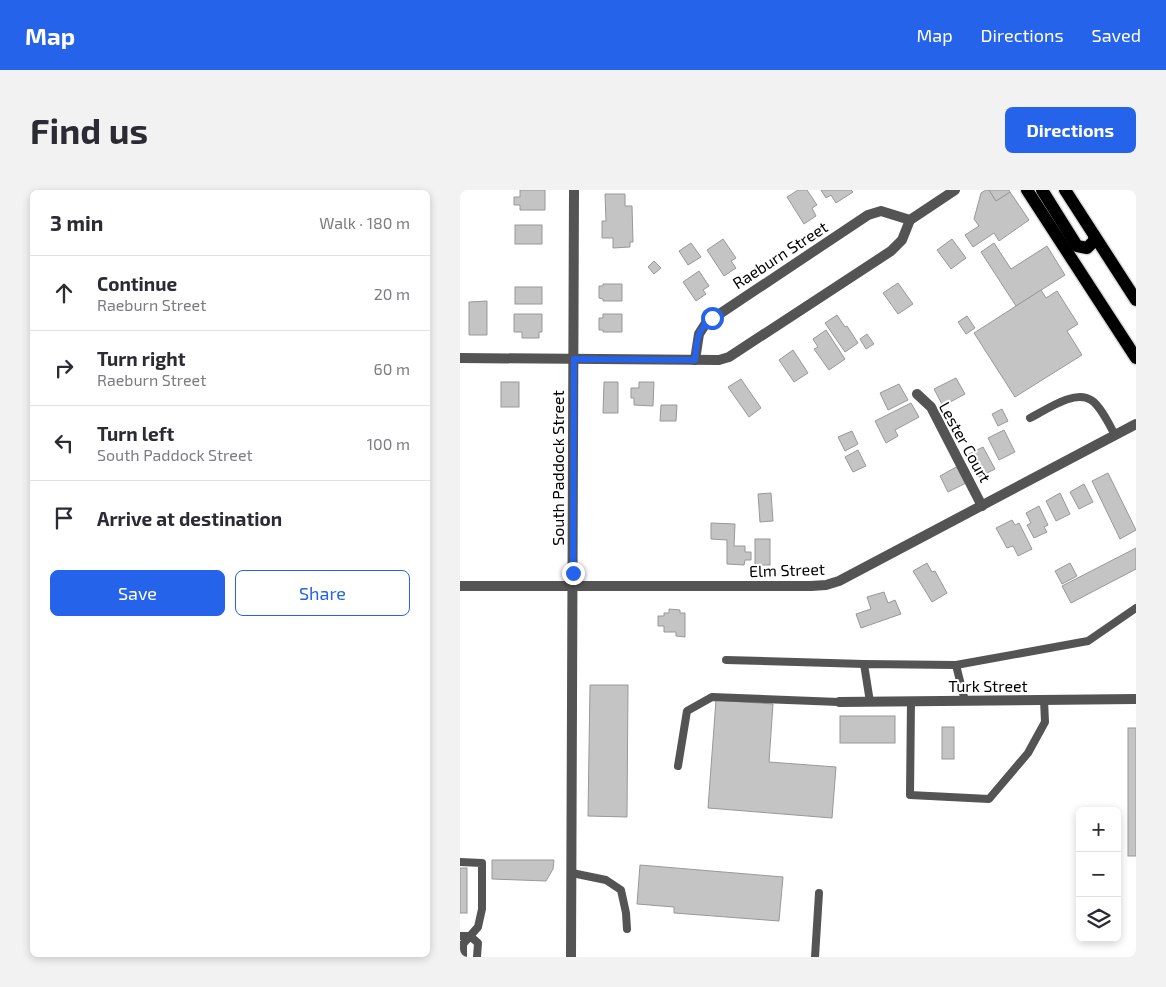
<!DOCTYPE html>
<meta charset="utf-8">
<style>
:root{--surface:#fff;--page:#f2f2f3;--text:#2b2b33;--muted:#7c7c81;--line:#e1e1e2;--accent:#2563eb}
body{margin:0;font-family:"Exo 2",sans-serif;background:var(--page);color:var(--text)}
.controls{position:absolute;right:15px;bottom:15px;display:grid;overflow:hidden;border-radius:8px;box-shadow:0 2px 8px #0003}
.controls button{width:45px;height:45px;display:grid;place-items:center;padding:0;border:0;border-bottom:1px solid var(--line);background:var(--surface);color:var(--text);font:25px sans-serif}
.stop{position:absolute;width:15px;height:15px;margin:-11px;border:4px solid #2563eb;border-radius:50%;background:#fff}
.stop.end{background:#2563eb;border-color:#fff;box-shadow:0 1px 5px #0008}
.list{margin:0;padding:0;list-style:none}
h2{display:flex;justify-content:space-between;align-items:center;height:65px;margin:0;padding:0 20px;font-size:21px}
h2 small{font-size:16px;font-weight:400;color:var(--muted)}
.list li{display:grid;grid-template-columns:32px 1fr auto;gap:15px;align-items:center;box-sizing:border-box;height:75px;padding:0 20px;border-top:1px solid var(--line)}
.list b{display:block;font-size:19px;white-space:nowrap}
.list p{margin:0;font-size:16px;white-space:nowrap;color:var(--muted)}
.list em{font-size:16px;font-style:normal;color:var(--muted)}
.actions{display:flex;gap:10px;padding:15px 20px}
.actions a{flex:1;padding:11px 0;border:1px solid var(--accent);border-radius:8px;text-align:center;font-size:18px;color:var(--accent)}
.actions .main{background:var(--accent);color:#fff}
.icon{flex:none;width:28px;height:28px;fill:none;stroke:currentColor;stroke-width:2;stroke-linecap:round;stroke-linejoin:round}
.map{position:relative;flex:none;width:676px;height:767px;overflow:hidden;border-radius:8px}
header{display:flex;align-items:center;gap:30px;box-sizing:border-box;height:70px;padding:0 25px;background:var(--accent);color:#fff}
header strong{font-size:24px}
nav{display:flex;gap:28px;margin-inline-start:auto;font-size:18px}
.intro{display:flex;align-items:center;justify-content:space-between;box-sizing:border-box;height:120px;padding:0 30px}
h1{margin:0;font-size:35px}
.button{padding:12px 22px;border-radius:8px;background:var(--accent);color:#fff;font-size:18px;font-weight:700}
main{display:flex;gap:30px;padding:0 30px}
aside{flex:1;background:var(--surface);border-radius:8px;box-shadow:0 2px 8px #0003}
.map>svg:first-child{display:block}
</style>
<header>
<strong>Map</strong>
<nav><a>Map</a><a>Directions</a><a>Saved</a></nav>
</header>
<div class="intro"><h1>Find us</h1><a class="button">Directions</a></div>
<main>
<aside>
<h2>3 min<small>Walk · 180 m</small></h2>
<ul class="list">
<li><svg class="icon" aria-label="ahead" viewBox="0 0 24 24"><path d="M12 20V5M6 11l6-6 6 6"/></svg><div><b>Continue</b><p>Raeburn Street</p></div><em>20 m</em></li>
<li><svg class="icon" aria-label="right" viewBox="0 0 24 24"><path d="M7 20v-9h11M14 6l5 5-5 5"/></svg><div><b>Turn right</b><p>Raeburn Street</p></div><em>60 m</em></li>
<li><svg class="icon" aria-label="left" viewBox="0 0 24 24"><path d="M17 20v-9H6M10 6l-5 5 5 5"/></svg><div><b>Turn left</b><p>South Paddock Street</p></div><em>100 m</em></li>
<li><svg class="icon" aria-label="arrive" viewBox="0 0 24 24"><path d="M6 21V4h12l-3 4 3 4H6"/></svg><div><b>Arrive at destination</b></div></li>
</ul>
<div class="actions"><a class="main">Save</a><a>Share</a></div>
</aside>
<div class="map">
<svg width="676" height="767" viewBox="0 0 676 767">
<rect width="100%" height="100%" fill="#fff"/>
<g fill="#c4c4c4" stroke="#989898">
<polygon points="60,0 85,0 85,20 60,20 60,15 54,15 54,7 60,7"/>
<polygon points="338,0 347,0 357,15 352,18 356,26 344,34 327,7"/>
<polygon points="361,0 391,0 393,2 376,13 371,5 366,8"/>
<polygon points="526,0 529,0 536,11 550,2 569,30 539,51 534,43 513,57 505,45 519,36 514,29 521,3"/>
<polygon points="529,0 549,0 550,2 536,11"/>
<polygon points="145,4 165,4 165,16 172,16 173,52 170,52 170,57 153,58 153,48 142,48 142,31 146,31"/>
<rect x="55" y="35" width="27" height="19"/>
<polygon points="263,49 276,68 271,71 276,78 264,86 247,60"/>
<polygon points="492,49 506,68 491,79 477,60"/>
<polygon points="231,53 241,67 228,75 219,61"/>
<polygon points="534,53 551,79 587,56 605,85 556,116 521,62"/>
<polygon points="194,71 201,78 194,84 188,77"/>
<polygon points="239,81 249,96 243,100 246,104 236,111 223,92"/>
<polygon points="438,93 453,114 438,124 423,103"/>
<polygon points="143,94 162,94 162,111 143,111 143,109 139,108 139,96 143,96"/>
<rect x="55" y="97" width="27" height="17"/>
<polygon points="581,100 586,108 597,101 618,134 607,141 622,165 555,207 514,143"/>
<polygon points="27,111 27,145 9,145 9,112"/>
<polygon points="54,124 82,124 82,142 79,142 79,148 62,148 62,142 54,142"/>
<polygon points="143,124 162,124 162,142 143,142 143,140 139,140 139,128 143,128"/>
<polygon points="377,125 385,137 387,136 398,153 385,162 365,133"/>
<polygon points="507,126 515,138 506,144 498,132"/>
<polygon points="366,140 385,169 369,180 354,159 358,157 353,149"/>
<polygon points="407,144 414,154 406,159 400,149"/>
<polygon points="333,160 348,183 334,192 319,170"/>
<polygon points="496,188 505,204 483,216 474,199"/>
<polygon points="281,189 301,218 289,227 268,197"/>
<rect x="41" y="192" width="18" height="25"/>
<polygon points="144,192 158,192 158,223 143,223"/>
<polygon points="179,192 194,192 193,216 174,215 174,208 171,208 171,198 179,198"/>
<polygon points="439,194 448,210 428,220 420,203"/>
<polygon points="451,213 459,227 435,240 438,246 426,253 415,231"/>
<polygon points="201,215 217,215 216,231 200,231"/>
<polygon points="542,219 548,231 538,236 532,224"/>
<polygon points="544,240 555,262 539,270 528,248"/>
<polygon points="392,241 398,254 385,261 378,247"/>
<polygon points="523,257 535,279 519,287 507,265"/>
<polygon points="398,260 406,276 393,282 385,267"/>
<polygon points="498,276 506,293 488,302 480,286"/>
<polygon points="648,283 676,340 660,349 632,291"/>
<polygon points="624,294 633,312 619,319 610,302"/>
<polygon points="311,303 313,331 300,332 298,304"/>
<polygon points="600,303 610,324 596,331 586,311"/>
<polygon points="579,316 588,335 584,337 587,342 574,348 567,335 571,333 566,323"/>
<polygon points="552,330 555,335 559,333 572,359 558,366 553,356 547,358 536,338"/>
<polygon points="251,333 275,334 274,356 285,356 285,362 291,362 291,370 285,370 284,375 267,374 267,350 251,349"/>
<rect x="295" y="349" width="15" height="26"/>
<polygon points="676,358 676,379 611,413 602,396"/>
<polygon points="467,373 472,382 475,381 487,403 472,412 453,381"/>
<polygon points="610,373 617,386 602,394 595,381"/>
<polygon points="424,402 428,413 435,410 441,424 401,438 396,424 411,419 407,407"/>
<polygon points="209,419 220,420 220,423 225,423 225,447 216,446 216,442 204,442 204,436 198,436 198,426 204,426 204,423 209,423"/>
<polygon points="130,495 168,495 167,627 128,626"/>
<polygon points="256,510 313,514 309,572 376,577 372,628 248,618"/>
<rect x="380" y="526" width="55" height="27"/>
<rect x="482" y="537" width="12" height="32"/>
<rect x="668" y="538" width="8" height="128"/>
<polygon points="32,670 94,670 93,679 86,691 32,689"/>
<polygon points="180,675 323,687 319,731 214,723 214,717 177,714"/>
<rect x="0" y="678" width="7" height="45"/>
</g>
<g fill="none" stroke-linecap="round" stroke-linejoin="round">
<g stroke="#dbdbdb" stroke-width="15">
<g id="primary">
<polyline points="567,0 676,168"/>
<polyline points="582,0 617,56 627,58 633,52 635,47"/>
<polyline points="605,0 676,110"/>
</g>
</g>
<g stroke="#545454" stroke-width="8">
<path d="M 570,228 C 586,220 615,199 631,210 C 640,215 650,236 655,245"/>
<polyline points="266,470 404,474"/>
<polyline points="451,511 450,605 529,609 568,563 585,532 584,510"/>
<polyline points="505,511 496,475 628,451 676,418"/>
<polyline points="410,512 404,474 496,475"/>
<polyline points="218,576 227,521 252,507 379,512"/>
<polyline points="0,672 22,673 22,719 18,737 10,746 0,746"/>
<polyline points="112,683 146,690 161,700 166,723 167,739"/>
<polyline points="3,767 3,754 10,746 18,753 17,767"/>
<polyline points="355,767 359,703"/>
</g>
<g stroke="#545454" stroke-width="10">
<polyline points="0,168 259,170 269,167 431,61 442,50 450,30 495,0"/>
<polyline points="235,170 239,144 246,133 408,25 421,21 450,30"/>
<polyline points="457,204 471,217 522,316"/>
<polyline points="0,396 351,396 366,395 379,391 676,234"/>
<polyline points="379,512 676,509"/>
<polyline points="111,767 114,0"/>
</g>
<use href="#primary" stroke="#000" stroke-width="12"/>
</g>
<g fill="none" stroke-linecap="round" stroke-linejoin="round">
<path stroke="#2563eb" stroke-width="6" d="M 113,383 L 114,169 L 235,170 C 237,151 236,141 252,128"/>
</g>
<g text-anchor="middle" stroke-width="4" stroke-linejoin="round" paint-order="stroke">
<g font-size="16" fill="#000" stroke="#fff">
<text transform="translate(320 65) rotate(-33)" y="6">Raeburn Street</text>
<text transform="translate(505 252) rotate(61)" y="6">Lester Court</text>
<text transform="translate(98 278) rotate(-90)" y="6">South Paddock Street</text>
<text transform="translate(327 380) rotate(-2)" y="6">Elm Street</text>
<text x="528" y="502">Turk Street</text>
</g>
</g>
</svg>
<div class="controls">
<button>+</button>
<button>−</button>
<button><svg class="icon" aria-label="layers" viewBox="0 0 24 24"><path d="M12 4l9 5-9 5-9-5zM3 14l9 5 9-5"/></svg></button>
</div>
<div class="stop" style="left:252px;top:128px"></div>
<div class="stop end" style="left:113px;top:383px"></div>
</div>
</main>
